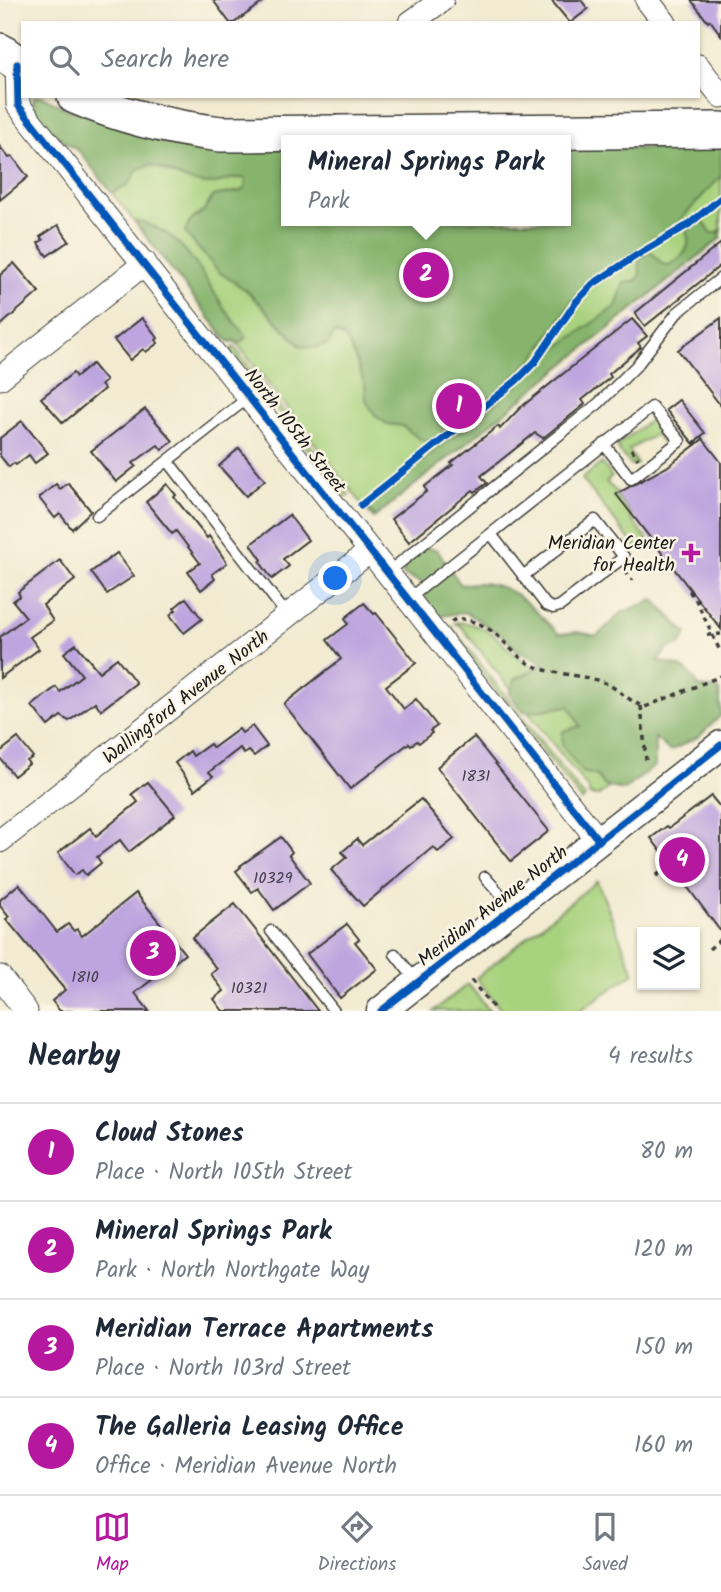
<!DOCTYPE html>
<meta charset="utf-8">
<style>
:root{--surface:#fff;--page:#f6f6f7;--text:#1f2937;--muted:#747a83;--line:#e0e1e3;--accent:#b5179e}
body{margin:0;font-family:Kalam,sans-serif;background:var(--page);color:var(--text)}
.controls{position:absolute;right:21px;bottom:21px;display:grid;overflow:hidden;border-radius:0px;box-shadow:0 2px 5px #0004}
.controls button{width:63px;height:63px;display:grid;place-items:center;padding:0;border:0;border-bottom:2px solid var(--line);background:var(--surface);color:var(--text);font:35px sans-serif}
.you{position:absolute;left:336px;top:579px;width:24px;height:24px;margin:-18px;border:5px solid #fff;border-radius:50%;background:#1a73e8;box-shadow:0 0 0 10px #1a73e833}
.badge{display:grid;place-items:center;width:46px;height:46px;border-radius:50%;background:var(--accent);color:#fff;font-size:23px;font-weight:700}
.pin{position:absolute;translate:-50% -50%;border:4px solid #fff;box-shadow:0 2px 7px #0006}
.popup{position:absolute;left:281px;top:135px;width:290px;height:91px;box-sizing:border-box;display:grid;place-content:center;border-radius:0px;background:var(--surface);filter:drop-shadow(0 2px 5px #0005);font-size:23px;white-space:nowrap;color:var(--muted)}
.popup b{font-size:26px;color:var(--text)}
.popup::after{content:'';position:absolute;left:50%;top:100%;margin-left:-14px;border:14px solid transparent;border-top-color:var(--surface)}
.list{margin:0;padding:0;list-style:none}
h2{display:flex;justify-content:space-between;align-items:center;height:91px;margin:0;padding:0 28px;font-size:30px}
h2 small{font-size:23px;font-weight:400;color:var(--muted)}
.list li{display:grid;grid-template-columns:46px 1fr auto;gap:21px;align-items:center;box-sizing:border-box;height:98px;padding:0 28px;border-top:2px solid var(--line)}
.list b{display:block;font-size:26px;white-space:nowrap}
.list p{margin:0;font-size:23px;white-space:nowrap;color:var(--muted)}
.list em{font-size:23px;font-style:normal;color:var(--muted)}
.icon{flex:none;width:38px;height:38px;fill:none;stroke:currentColor;stroke-width:2;stroke-linecap:round;stroke-linejoin:round}
.map{position:relative;flex:none;width:721px;height:1011px;overflow:hidden}
.search{position:absolute;background:var(--surface);box-shadow:0 2px 5px #0004;left:21px;right:21px;top:21px;height:77px;display:flex;align-items:center;gap:18px;box-sizing:border-box;padding:0 24px;border-radius:0px;color:var(--muted);font-size:26px}
.sheet{height:483px;background:var(--surface)}
nav{display:flex;justify-content:space-around;align-items:center;box-sizing:border-box;height:98px;border-top:2px solid var(--line);background:var(--surface);font-size:19px;color:var(--muted)}
nav a{display:grid;justify-items:center;gap:4px}
nav .on{color:var(--accent)}
.map>svg:first-child{display:block}
</style>
<div class="map">
<svg width="721" height="1011" viewBox="0 0 721 1011">
<rect width="100%" height="100%" fill="#fcf5e5"/>
<filter id="ink" filterUnits="userSpaceOnUse"><feTurbulence type="fractalNoise" baseFrequency=".0143" numOctaves="2"/><feDisplacementMap in="SourceGraphic" scale="14" xChannelSelector="R" yChannelSelector="G"/><feConvolveMatrix kernelMatrix="1 2 1 2 8 2 1 2 1" color-interpolation-filters="sRGB"/></filter>
<filter id="wash" filterUnits="userSpaceOnUse"><feTurbulence type="fractalNoise" baseFrequency=".00686" numOctaves="4" result="noise"/><feDisplacementMap in="SourceGraphic" scale="28" xChannelSelector="R" yChannelSelector="G"/><feGaussianBlur stdDeviation="1.57" result="paint"/><feColorMatrix in="noise" values="0 0 0 0 0 0 0 0 0 0 0 0 0 0 0 0 0 1.4 0 .05"/><feComposite in="paint" operator="in"/></filter>
<g filter="url(#wash)">
<rect width="100%" height="100%" fill="#f2ebd2"/>
<g fill="#a8d27e" stroke="#62774d" stroke-width="2">
<polygon points="34,96 42,96 66,109 219,149 286,221 566,221 566,149 721,148 721,238 373,518 235,341 230,342 226,339 80,152 52,132 32,104"/>
<polygon points="234,347 349,495 346,498 230,350"/>
<path d="M 650,420 C 658,422 666,433 666,441 L 663,444 L 656,434 L 629,450 L 637,464 L 631,465 L 619,451 L 618,445 Z"/>
<polygon points="602,463 612,477 606,482 618,493 616,495 632,515 630,518 648,540 637,549 582,479"/>
<polygon points="457,622 472,624 492,633 512,652 538,671 642,761 598,796 589,795 589,790 461,626 455,623"/>
<polygon points="451,626 585,798 582,801 448,629"/>
<polygon points="597,881 634,973 579,1011 502,1011 476,978"/>
<polygon points="468,984 490,1011 434,1011"/>
</g>
<g fill="#86b46d" stroke="#516844" stroke-width="2">
<path d="M 34,96 L 42,96 L 66,109 L 286,150 L 286,221 L 566,221 L 566,149 L 721,148 L 721,176 L 681,219 L 673,232 L 635,252 L 590,282 L 573,300 L 533,360 L 490,398 L 433,444 L 420,439 L 402,426 L 387,424 L 376,416 L 366,401 L 365,385 L 354,355 L 345,338 L 335,333 L 328,344 L 315,348 L 301,346 L 246,290 L 219,272 L 185,233 C 189,219 194,219 203,211 C 208,207 209,201 213,196 L 241,191 L 245,188 L 246,179 C 233,175 221,184 208,184 C 188,184 169,171 151,165 L 138,169 L 128,185 L 112,193 L 80,152 L 52,132 L 33,109 Z"/>
<path d="M 702,219 L 711,233 L 718,233 L 721,229 L 721,238 L 375,517 L 366,505 L 495,404 L 518,384 L 546,354 L 563,344 L 616,306 L 624,283 L 637,280 L 640,274 L 639,258 L 651,251 L 662,264 L 669,265 C 683,257 693,248 686,231 Z"/>
<path d="M 134,221 C 183,228 202,275 226,311 C 233,320 240,329 247,337 L 238,344 L 235,341 L 230,342 L 226,339 Z"/>
<path d="M 419,546 L 437,550 L 461,585 C 508,575 528,605 559,634 L 578,632 L 597,636 L 622,612 L 654,600 L 687,634 L 680,645 L 668,648 L 658,661 C 678,665 690,668 699,687 L 719,689 L 721,715 L 700,736 L 670,751 L 655,738 L 655,766 L 624,790 L 605,786 L 597,776 L 582,772 L 562,745 L 563,731 L 580,726 L 569,706 L 529,712 L 523,711 L 509,694 L 515,679 L 545,664 L 519,652 L 503,636 L 465,612 L 436,617 L 425,603 L 426,584 L 403,575 L 407,554 Z"/>
</g>
<g id="blocks">
<g fill="#bea5df">
<polygon points="213,0 266,0 234,23 230,23"/>
<polygon points="551,0 581,0 588,9 570,23"/>
<polygon points="691,0 721,0 721,35 710,20 708,22"/>
<polygon points="0,147 9,158 12,156 28,177 0,200"/>
<polygon points="58,225 69,241 47,256 38,243 43,240 40,237"/>
<polygon points="721,243 721,265 645,326 635,313"/>
<polygon points="14,263 39,292 0,326 0,275"/>
<polygon points="142,318 158,338 156,340 158,343 146,352 143,349 130,360 114,340"/>
<polygon points="721,318 721,406 678,350"/>
<polygon points="632,319 647,336 638,343 641,347 609,374 611,377 582,400 585,404 543,438 535,433 481,476 487,483 475,492 473,490 409,542 391,519 427,491 424,487 453,465 451,463 498,426 500,429 520,408"/>
<polygon points="92,364 106,381 101,385 104,389 63,423 41,398 73,373 76,377"/>
<polygon points="679,400 705,433 693,443 666,410"/>
<polygon points="145,409 173,441 162,450 158,445 133,463 136,466 116,482 91,451"/>
<polygon points="22,421 48,453 35,463 29,455 16,465 14,463 9,467 0,456 0,438"/>
<polygon points="703,439 721,462 721,629 616,494 667,467"/>
<polygon points="239,448 265,480 246,496 219,466"/>
<polygon points="68,483 91,511 72,529 60,514 55,518 39,498 56,484 60,489"/>
<polygon points="167,484 176,495 174,497 207,538 209,536 227,563 212,574 215,579 201,590 188,572 200,563 176,531 172,534 146,502"/>
<polygon points="289,515 308,540 283,559 289,566 272,579 260,562 262,560 251,544"/>
<polygon points="117,553 134,576 107,594 91,572"/>
<polygon points="60,560 75,580 43,605 53,621 30,637 39,649 0,678 0,637 26,617 13,601 20,596 18,592"/>
<polygon points="186,598 202,619 184,633 170,615 176,610 174,608"/>
<polygon points="364,603 374,614 376,613 416,663 386,686 404,709 416,699 437,726 430,731 432,733 419,743 417,741 411,745 409,743 350,789 284,704 341,659 327,640 348,624 345,618"/>
<polygon points="76,644 99,672 117,658 136,683 101,710 95,702 69,721 61,716 48,726 32,706 56,687 60,692 82,675 64,653"/>
<polygon points="252,726 267,746 254,756 249,751 244,754 240,748 209,772 213,776 195,790 175,763 190,751 193,756 210,744 213,748 239,729 242,733"/>
<polygon points="474,737 549,831 511,861 437,767"/>
<polygon points="18,738 33,757 27,761 29,764 14,776 0,758 0,752"/>
<polygon points="148,782 175,815 129,852 120,840 97,857 101,863 86,875 82,870 75,875 58,853 90,828 96,836 138,802 132,794"/>
<polygon points="711,796 721,808 721,932 651,838 667,826 669,828"/>
<polygon points="421,799 454,839 438,852 433,847 363,906 331,870 347,857 342,852 357,839 362,845"/>
<polygon points="281,837 292,852 289,855 310,883 274,910 258,888 252,892 236,871 241,867 240,866"/>
<polygon points="19,884 57,932 68,924 74,931 77,929 82,936 136,893 185,954 135,993 149,1011 60,1011 52,1001 65,990 6,919 9,917 0,906 0,900"/>
<polygon points="235,904 257,932 318,1011 223,1011 214,999 224,991 211,974 217,969 192,938"/>
<polygon points="347,924 359,939 355,942 377,969 340,998 307,954"/>
</g>
</g>
</g>
<g filter="url(#ink)">
<use href="#blocks" fill-opacity="0" stroke="#3c3b37" stroke-width="2"/>
<g fill="none" stroke-linecap="round" stroke-linejoin="round">
<g stroke="#3c3b37" stroke-width="13">
<g id="service">
<polyline points="168,461 287,615"/>
<polyline points="97,516 249,397"/>
<polyline points="491,534 546,605 553,608 560,606 624,557 595,520 523,576"/>
<polyline points="387,573 599,403 637,365 677,313 721,278"/>
<path d="M 408,599 C 490,535 571,471 652,407 L 680,441 L 631,479 L 604,444"/>
<polyline points="485,877 511,906"/>
<polyline points="271,931 334,1011"/>
<polyline points="395,954 417,982"/>
</g>
</g>
<g stroke="#3c3b37" stroke-width="25">
<g id="minor">
<polyline points="647,0 665,23"/>
<polyline points="410,23 442,0"/>
<polyline points="17,64 18,105 599,841"/>
<polyline points="698,66 721,96"/>
<polyline points="0,378 145,263"/>
<polyline points="0,841 370,551"/>
<polyline points="0,977 26,1011"/>
</g>
</g>
<g stroke="#3c3b37" stroke-width="31">
<polyline id="tertiary" points="381,1011 721,745"/>
</g>
<g stroke="#3c3b37" stroke-width="38">
<g id="primary">
<polyline points="0,51 23,67"/>
<path d="M 75,96 C 123,117 170,128 221,134 L 721,130"/>
</g>
</g>
<g stroke="#3c3b37" stroke-width="3.5" stroke-dasharray="5 5" stroke-linecap="butt">
<polyline points="694,445 703,438"/>
<polyline points="631,449 638,459"/>
<polyline points="625,571 633,581"/>
<polyline points="691,591 690,592 696,600 721,653"/>
<path d="M 451,622 L 457,618 C 505,625 504,655 539,668 C 559,675 582,675 603,682 C 618,688 629,702 645,707 L 721,676"/>
<polyline points="707,635 721,634"/>
<polyline points="641,706 646,760"/>
<polyline points="656,876 673,863"/>
<polyline points="709,949 721,939"/>
<polyline points="471,980 496,1011"/>
</g>
<use href="#service" stroke="#fff" stroke-width="10"/>
<use href="#minor" stroke="#fff" stroke-width="23"/>
<use href="#tertiary" stroke="#fff" stroke-width="28"/>
<use href="#primary" stroke="#fff" stroke-width="35"/>
<g stroke="#fcf5e5" stroke-width="11">
<g id="cycleway">
<polyline points="17,64 18,105 599,841"/>
<polyline points="361,505 516,381 535,362 576,302 593,284 637,255 688,225 721,198"/>
<polyline points="381,1011 721,745"/>
</g>
</g>
<use href="#cycleway" stroke="#0057b8" stroke-width="7"/>
</g>
</g>
<path fill="#b5179e" stroke="#fcf5e5" stroke-width="2.5" d="M687.5 542.5h7v7h7v7h-7v7h-7v-7h-7v-7h7z"/>
<g text-anchor="middle" stroke-width="5" stroke-linejoin="round" paint-order="stroke">
<g font-size="16" fill="#443e4d">
<text x="476" y="781">1831</text>
<text x="273" y="883">10329</text>
<text x="85" y="982">1810</text>
<text x="249" y="993">10321</text>
</g>
<g font-size="19" fill="#1c1c1c" stroke="#fcf5e5">
<text transform="translate(296 430) rotate(52)" y="7">North 105th Street</text>
<text transform="translate(185 696) rotate(-38)" y="7">Wallingford Avenue North</text>
<text transform="translate(492 905) rotate(-38)" y="7">Meridian Avenue North</text>
</g>
<g font-size="19" fill="#1c1c1c" stroke="#fcf5e5" text-anchor="end">
<text x="675" y="549">Meridian Center<tspan x="675" dy="22">for Health</tspan></text>
</g>
</g>
</svg>
<div class="controls">
<button><svg class="icon" aria-label="layers" viewBox="0 0 24 24"><path d="M12 4l9 5-9 5-9-5zM3 14l9 5 9-5"/></svg></button>
</div>
<div class="you"></div>
<div class="pin badge" style="left:459px;top:406px">1</div>
<div class="pin badge" style="left:426px;top:275px">2</div>
<div class="popup"><b>Mineral Springs Park</b>Park</div>
<div class="pin badge" style="left:153px;top:953px">3</div>
<div class="pin badge" style="left:682px;top:860px">4</div>
<div class="search"><svg class="icon" aria-label="search" viewBox="0 0 24 24"><circle cx="10" cy="10" r="6"/><path d="M15 15l6 6"/></svg>Search here</div>
</div>
<section class="sheet">
<h2>Nearby<small>4 results</small></h2>
<ul class="list">
<li><span class="badge">1</span><div><b>Cloud Stones</b><p>Place · North 105th Street</p></div><em>80 m</em></li>
<li><span class="badge">2</span><div><b>Mineral Springs Park</b><p>Park · North Northgate Way</p></div><em>120 m</em></li>
<li><span class="badge">3</span><div><b>Meridian Terrace Apartments</b><p>Place · North 103rd Street</p></div><em>150 m</em></li>
<li><span class="badge">4</span><div><b>The Galleria Leasing Office</b><p>Office · Meridian Avenue North</p></div><em>160 m</em></li>
</ul>
</section>
<nav>
<a class="on"><svg class="icon" aria-label="map" viewBox="0 0 24 24"><path d="M3 6l6-2 6 2 6-2v14l-6 2-6-2-6 2zM9 4v14M15 6v14"/></svg>Map</a>
<a><svg class="icon" aria-label="directions" viewBox="0 0 24 24"><path d="M12 3l9 9-9 9-9-9zM9 14v-3h6M13 9l2 2-2 2"/></svg>Directions</a>
<a><svg class="icon" aria-label="saved" viewBox="0 0 24 24"><path d="M7 4h10v16l-5-4-5 4z"/></svg>Saved</a>
</nav>
